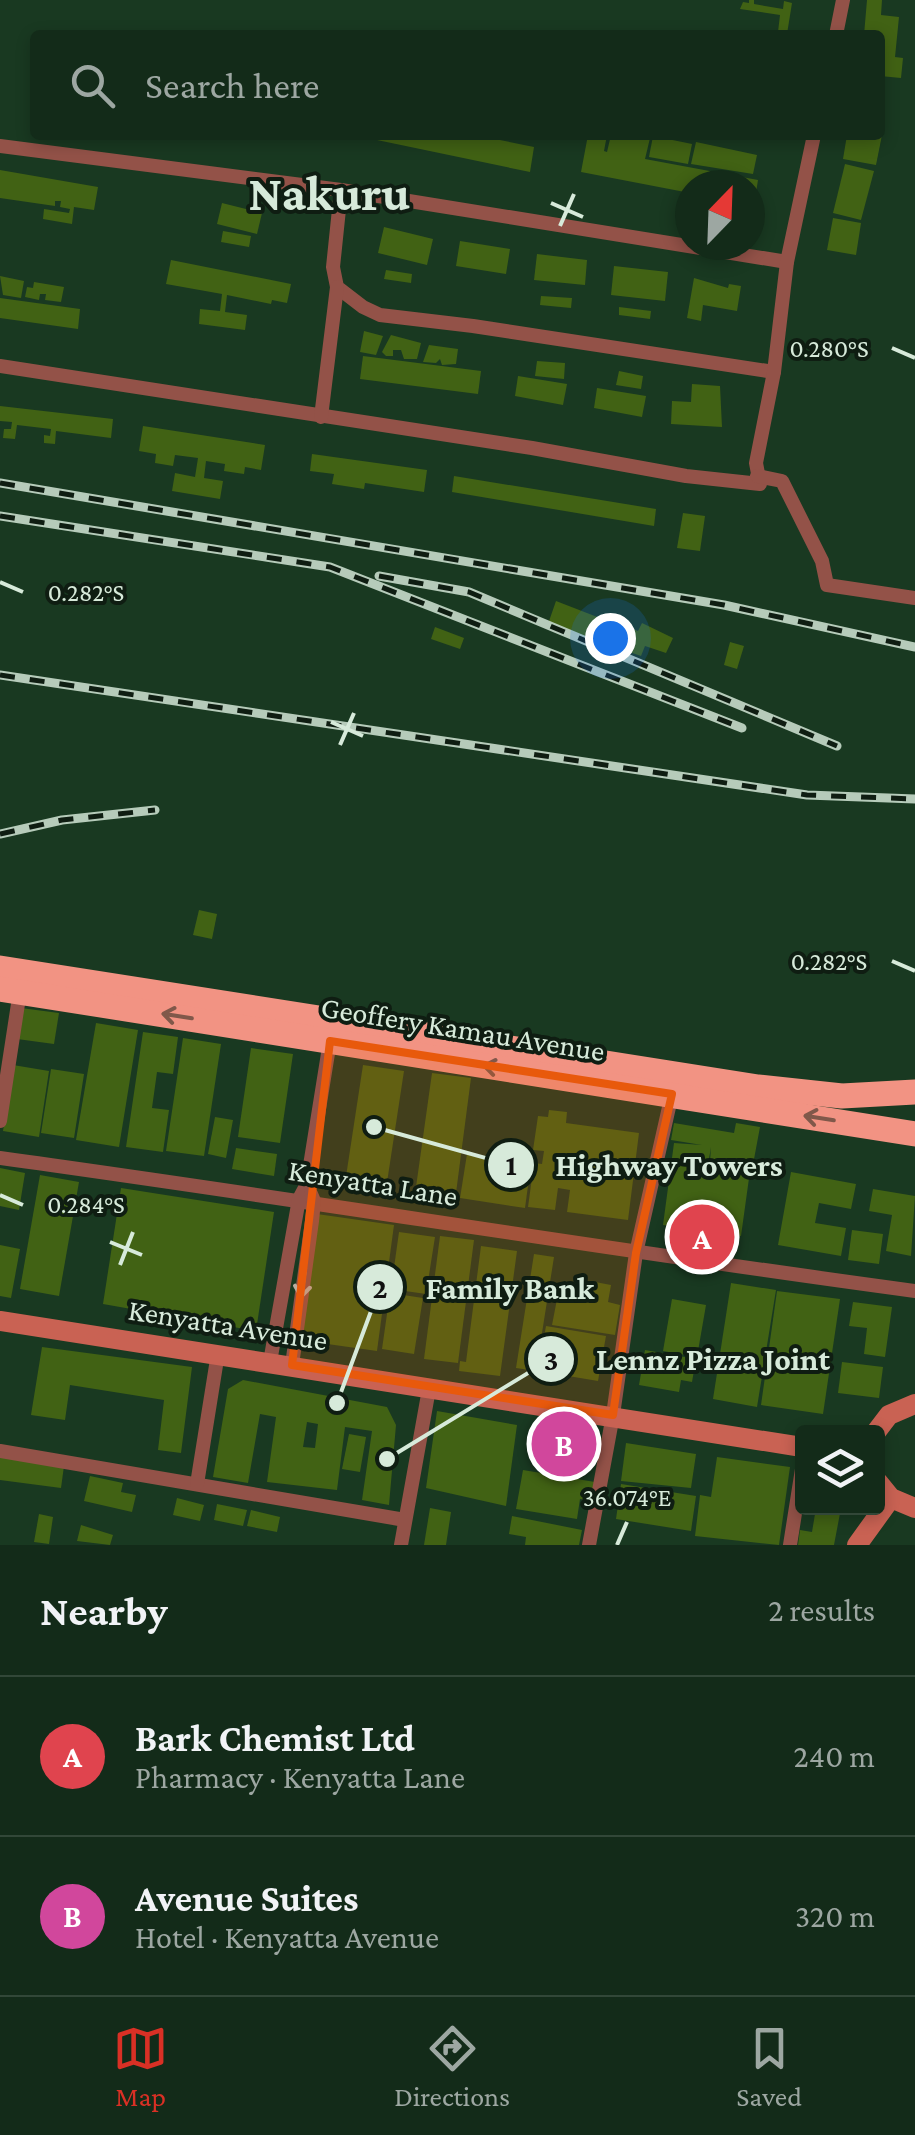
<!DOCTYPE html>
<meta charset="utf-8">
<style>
:root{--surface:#132b19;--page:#1c3322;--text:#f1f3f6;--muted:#9da7a2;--line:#324738;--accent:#d93025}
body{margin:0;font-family:"Crimson Pro",serif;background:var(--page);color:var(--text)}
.controls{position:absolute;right:30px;bottom:30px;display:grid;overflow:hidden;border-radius:10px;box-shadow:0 5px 15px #0003}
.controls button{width:90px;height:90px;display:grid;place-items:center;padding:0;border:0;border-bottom:2px solid var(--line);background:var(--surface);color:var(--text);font:50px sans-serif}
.compass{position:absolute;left:675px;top:170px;width:90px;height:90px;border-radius:50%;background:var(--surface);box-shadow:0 5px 15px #0003;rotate:23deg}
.you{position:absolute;left:610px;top:638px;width:35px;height:35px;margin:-25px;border:8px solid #fff;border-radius:50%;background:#1a73e8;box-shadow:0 0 0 15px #1a73e833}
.badge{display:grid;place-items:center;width:65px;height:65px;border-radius:50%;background:var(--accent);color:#fff;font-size:32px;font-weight:700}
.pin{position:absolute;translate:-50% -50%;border:5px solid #fff;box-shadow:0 2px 10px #0006}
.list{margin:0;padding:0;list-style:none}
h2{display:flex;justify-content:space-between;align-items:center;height:130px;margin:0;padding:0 40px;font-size:42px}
h2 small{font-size:32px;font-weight:400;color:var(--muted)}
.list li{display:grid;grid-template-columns:65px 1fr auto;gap:30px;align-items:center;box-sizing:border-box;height:160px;padding:0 40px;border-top:2px solid var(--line)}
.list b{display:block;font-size:38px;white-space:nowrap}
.list p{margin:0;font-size:32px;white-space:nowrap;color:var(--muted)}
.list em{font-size:32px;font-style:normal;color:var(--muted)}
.icon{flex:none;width:55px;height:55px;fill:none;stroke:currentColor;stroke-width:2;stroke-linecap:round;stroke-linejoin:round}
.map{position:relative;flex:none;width:915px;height:1545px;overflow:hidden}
.search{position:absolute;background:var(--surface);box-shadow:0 5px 15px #0003;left:30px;right:30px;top:30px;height:110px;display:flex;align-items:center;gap:25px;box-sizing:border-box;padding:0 35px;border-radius:10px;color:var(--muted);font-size:38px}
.sheet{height:450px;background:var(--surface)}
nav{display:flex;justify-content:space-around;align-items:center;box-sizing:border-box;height:140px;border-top:2px solid var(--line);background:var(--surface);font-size:28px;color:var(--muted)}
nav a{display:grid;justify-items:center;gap:5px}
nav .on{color:var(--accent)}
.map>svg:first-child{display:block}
</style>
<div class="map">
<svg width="915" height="1545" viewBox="0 0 915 1545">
<rect width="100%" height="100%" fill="#193921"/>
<g fill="#416214" fill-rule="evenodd">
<polygon points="749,0 754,0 754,4 783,9 784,1 792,3 787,34 778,32 780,15 740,9 743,2 749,3"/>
<polygon points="867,0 882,0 881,15 899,17 895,57 903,58 901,78 880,76 880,35 864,35"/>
<polygon points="353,135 475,135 534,147 530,172"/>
<polygon points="588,135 607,135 604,151 607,152 611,135 650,138 645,159 758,180 754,205 750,204 750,185 690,185 690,193 581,172"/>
<polygon points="847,135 882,135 876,165 843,159"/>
<polygon points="653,136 692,144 688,164 649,157"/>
<polygon points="696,142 757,155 753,174 691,164"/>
<polygon points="845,164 874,171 861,220 833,213"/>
<polygon points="0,170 98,187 94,210 74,207 72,224 43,219 44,209 69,213 70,209 60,207 61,201 55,201 55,206 0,198"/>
<polygon points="222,203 262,213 257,234 217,224"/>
<polygon points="833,218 861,223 856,255 827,250"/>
<polygon points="384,227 433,239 427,265 378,253"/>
<polygon points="223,231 251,236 249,247 221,242"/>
<polygon points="460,241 510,249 506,274 456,266"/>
<polygon points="537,254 587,260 585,285 534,280"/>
<polygon points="171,260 291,284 287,303 272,300 271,304 227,295 225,312 247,315 245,330 199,324 200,309 220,311 222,294 166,284"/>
<polygon points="614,266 668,272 665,301 611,295"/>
<polygon points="386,270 412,274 411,283 384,279"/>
<polygon points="0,276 24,281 21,298 3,295"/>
<polygon points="694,278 728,288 729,284 741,286 737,311 703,305 701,321 687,318"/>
<polygon points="34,282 64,287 61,302 45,300 46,294 40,294 39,300 25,297 27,287 33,288"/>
<polygon points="541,296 572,298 571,308 540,305"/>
<polygon points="0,298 80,309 78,329 0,318"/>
<polygon points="619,307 651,311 650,319 619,315"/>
<polygon points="364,331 383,336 376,355 360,352"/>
<polygon points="391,335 421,343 417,359 404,359 401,350 393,350 393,356 386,356 382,352"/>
<polygon points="429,345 458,349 456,364 442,365 440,359 436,363 423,362"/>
<polygon points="363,356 481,371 478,394 360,379"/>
<polygon points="537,361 565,363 564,379 535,376"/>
<polygon points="619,371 643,376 641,389 616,385"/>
<polygon points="518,376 567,384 563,405 515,396"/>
<polygon points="692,384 720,386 722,427 671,424 672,401 691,402"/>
<polygon points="597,388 646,396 642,417 594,408"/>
<polygon points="0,406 113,419 111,438 56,431 55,444 44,443 44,435 50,436 51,429 17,425 15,439 3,438 4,429 11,429 12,422 0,421"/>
<polygon points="143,426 265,445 261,470 245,467 244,474 224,471 225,464 206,461 204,478 223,481 220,499 172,491 175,473 195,477 198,458 175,455 173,466 155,463 156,454 139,451"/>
<polygon points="312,454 427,470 424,492 365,483 364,489 332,484 334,474 310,471"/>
<polygon points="454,476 656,509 654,526 452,492"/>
<polygon points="683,513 705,516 700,551 677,548"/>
<polygon points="556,601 618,625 630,631 630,640 633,629 638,631 642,623 673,638 666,653 645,646 641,656 548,624"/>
<polygon points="435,627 464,638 460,649 431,639"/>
<polygon points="730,642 744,646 737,669 724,665"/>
<polygon points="199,910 217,914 212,939 193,935"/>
<polygon points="21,1008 59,1013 54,1044 17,1039"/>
<polygon points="96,1023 138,1030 119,1147 76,1140"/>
<polygon points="143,1032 178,1037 173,1074 157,1072 152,1108 169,1110 163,1152 126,1147"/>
<polygon points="183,1038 221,1044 204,1156 166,1151"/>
<polygon points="251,1048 293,1054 280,1143 238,1137"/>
<polygon points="13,1065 49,1071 39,1137 3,1131"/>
<polygon points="363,1065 404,1071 386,1189 345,1183"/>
<polygon points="51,1069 84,1074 74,1138 41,1133"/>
<polygon points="432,1073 471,1078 456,1193 416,1187"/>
<polygon points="549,1110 567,1112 566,1123 639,1133 628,1220 567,1212 570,1190 558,1188 555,1210 528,1207 534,1163 542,1164 544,1151 533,1150 538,1116 548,1117"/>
<polygon points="215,1117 233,1120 226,1158 208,1154"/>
<polygon points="674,1123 734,1133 736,1123 760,1127 752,1170 710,1162 711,1147 708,1165 750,1171 741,1236 663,1225 674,1143 702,1145 671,1140"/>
<polygon points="236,1148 277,1154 274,1176 232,1169"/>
<polygon points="467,1154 531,1164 525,1208 460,1198"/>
<polygon points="0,1168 25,1173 19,1210 0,1206"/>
<polygon points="791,1172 856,1184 851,1209 819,1203 815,1223 846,1228 841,1256 778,1245"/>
<polygon points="40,1175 79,1182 59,1296 20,1289"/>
<polygon points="121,1188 274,1212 256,1331 103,1304"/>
<polygon points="873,1189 915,1196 911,1256 886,1251 892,1215 869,1211"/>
<polygon points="317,1214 394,1225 377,1351 299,1340"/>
<polygon points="852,1230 883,1234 879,1264 848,1260"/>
<polygon points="399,1232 435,1237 426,1294 391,1289"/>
<polygon points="440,1236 474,1240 458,1363 424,1359"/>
<polygon points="0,1245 20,1249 11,1298 0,1296"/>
<polygon points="481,1246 517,1251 500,1376 459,1371 460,1361 466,1362"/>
<polygon points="534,1254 554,1257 536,1371 516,1368"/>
<polygon points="590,1281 611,1285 608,1302 620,1305 615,1335 552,1325 558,1294 587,1299"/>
<polygon points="731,1283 776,1290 757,1407 713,1399"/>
<polygon points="777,1291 840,1299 823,1414 761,1405"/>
<polygon points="390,1293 423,1298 414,1354 382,1349"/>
<polygon points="672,1299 706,1305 697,1357 663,1351"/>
<polygon points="853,1302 892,1307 885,1357 864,1354 867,1328 849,1326"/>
<polygon points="546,1326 606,1336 598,1381 538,1371"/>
<polygon points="42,1347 192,1367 181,1453 158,1450 164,1400 70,1385 65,1420 31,1415"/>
<polygon points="645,1350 696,1359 692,1382 681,1380 679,1392 639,1385"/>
<polygon points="842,1362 883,1367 879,1398 838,1393"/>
<path d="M 243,1380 L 387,1407 L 396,1425 L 389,1505 L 362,1500 L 372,1431 L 345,1427 L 337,1490 L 267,1482 L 276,1417 L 260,1414 L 248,1483 L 213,1477 L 228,1389 ZM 307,1422 L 318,1424 L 315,1448 L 303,1447 Z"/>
<polygon points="437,1411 517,1425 506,1506 426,1488"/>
<polygon points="530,1427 602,1438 599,1461 527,1451"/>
<polygon points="349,1434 366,1437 360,1472 342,1469"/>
<polygon points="626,1443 696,1454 691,1488 621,1481"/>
<polygon points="0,1457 64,1466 61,1488 0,1480"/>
<polygon points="717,1457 790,1467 779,1545 695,1536 700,1495 711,1497"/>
<polygon points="523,1470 595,1482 592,1501 580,1499 577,1519 516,1509"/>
<polygon points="90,1476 123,1483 121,1492 136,1495 132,1512 84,1501"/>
<polygon points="621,1484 696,1496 691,1531 616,1519"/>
<polygon points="177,1498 204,1505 200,1521 173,1515"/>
<polygon points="217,1504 247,1510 243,1526 214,1520"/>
<polygon points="430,1508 451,1512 446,1545 424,1545"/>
<polygon points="816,1508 841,1508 834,1545 798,1545 800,1530 812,1532"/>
<polygon points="251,1510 280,1517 277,1532 247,1526"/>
<polygon points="39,1514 53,1517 49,1544 34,1542"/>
<polygon points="512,1516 582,1530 579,1545 525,1545 526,1537 509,1534"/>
<polygon points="81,1525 113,1535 110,1545 77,1541"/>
</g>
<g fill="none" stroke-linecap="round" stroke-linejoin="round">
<g stroke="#935248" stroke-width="14">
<polyline points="836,35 843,0"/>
<polyline points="0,146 341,190 787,262"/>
<polyline points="341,190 333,267 337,287 363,307 380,315 473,326 774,372"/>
<polyline points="0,366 532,448 686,476 760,484 756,463 774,372 787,262 814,135"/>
<polyline points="321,417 337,287"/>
<polyline points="757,476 782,481 822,561 827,585 915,598"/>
<polyline points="0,1121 20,991"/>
<path d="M 0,1158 C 305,1200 609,1250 915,1291"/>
<polyline points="270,1362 299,1199 307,1184 330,1041"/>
<polyline points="292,1365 312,1221 314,1201 311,1194"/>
<polyline points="0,1451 405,1520"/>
<polyline points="197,1484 218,1353"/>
<polyline points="401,1545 429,1389"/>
<polyline points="589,1545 613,1415 636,1253 672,1094"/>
<polyline points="790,1545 802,1469"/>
</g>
<g stroke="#c96253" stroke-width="20">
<polyline points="0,1321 802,1447"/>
<polyline points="876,1432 889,1415 915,1404"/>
<polyline points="878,1482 891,1498 915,1508"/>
<polyline points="857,1545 891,1498"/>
</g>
<g stroke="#f29383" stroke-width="25">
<polyline points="0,968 758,1087 842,1096 915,1092"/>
<polyline points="0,989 915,1134"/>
</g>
<g stroke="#b6cbba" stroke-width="9">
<g id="rail">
<polyline points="0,483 724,605 915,647"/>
<polyline points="0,516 330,567 742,728"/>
<polyline points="379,576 469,592 837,746"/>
<polyline points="0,675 807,795 915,799"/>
<polyline points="0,834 62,820 155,810"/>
</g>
</g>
<use href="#rail" stroke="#0f1d12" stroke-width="5" stroke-dasharray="15" stroke-linecap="butt"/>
</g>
<defs><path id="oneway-shaft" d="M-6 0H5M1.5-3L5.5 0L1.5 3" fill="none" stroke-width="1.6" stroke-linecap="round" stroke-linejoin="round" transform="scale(2.5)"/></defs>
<g stroke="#80584a">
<use href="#oneway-shaft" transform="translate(177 1016) rotate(-171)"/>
<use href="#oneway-shaft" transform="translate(498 1068) rotate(-171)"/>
<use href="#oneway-shaft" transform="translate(819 1118) rotate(-171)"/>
</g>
<use stroke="#bcada0" href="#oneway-shaft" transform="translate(303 1283) rotate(98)"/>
<path fill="#e8590c" fill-opacity="0.2" stroke="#e8590c" stroke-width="8" stroke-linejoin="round" d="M 330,1041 L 672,1094 L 636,1253 L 613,1415 L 292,1365 Z"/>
<path fill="none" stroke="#d7eada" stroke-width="4" d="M 551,203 L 583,217M 560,226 L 574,194M 892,348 L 915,358M 0,582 L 23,592M 331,722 L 363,736M 340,745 L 354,713M 892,961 L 915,971M 0,1195 L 23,1205M 110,1242 L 142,1255M 120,1265 L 133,1232M 617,1545 L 627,1522"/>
<g text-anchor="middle" stroke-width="8" stroke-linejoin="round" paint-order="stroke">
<g font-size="30" fill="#d7eada" stroke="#0f1d12">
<text transform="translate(463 1029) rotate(9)" y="10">Geoffery Kamau Avenue</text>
<text transform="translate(373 1183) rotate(9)" y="10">Kenyatta Lane</text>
<text transform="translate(228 1325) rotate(9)" y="10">Kenyatta Avenue</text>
</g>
<g font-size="50" font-weight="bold" fill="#d7eada" stroke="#0f1d12">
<text x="329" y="210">Nakuru</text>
</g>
</g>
<g font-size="25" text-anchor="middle" fill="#d7eada" stroke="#0f1d12" stroke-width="8" stroke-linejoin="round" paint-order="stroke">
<text x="829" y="357">0.280°S</text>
<text x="86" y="601">0.282°S</text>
<text x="829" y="970">0.282°S</text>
<text x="86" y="1213">0.284°S</text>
<text x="627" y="1506">36.074°E</text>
</g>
<path fill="none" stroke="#d7eada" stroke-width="4" d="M374 1127L511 1165M337 1403L380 1287M387 1459L551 1359"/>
<g fill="#d7eada" stroke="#0f1d12" stroke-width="4">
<circle cx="374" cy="1127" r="10"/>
<circle cx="337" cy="1403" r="10"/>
<circle cx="387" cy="1459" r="10"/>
<circle cx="511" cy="1165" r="25"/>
<circle cx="380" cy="1287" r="25"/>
<circle cx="551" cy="1359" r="25"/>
</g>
<g font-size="30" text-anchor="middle" font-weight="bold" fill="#111">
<text x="511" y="1175">1</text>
<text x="380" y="1298">2</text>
<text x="551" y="1370">3</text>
</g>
<g font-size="32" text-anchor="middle" font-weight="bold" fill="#d7eada" stroke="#0f1d12" stroke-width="8" stroke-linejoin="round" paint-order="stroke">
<text x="669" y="1176">Highway Towers</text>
<text x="510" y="1299">Family Bank</text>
<text x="713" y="1370">Lennz Pizza Joint</text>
</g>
</svg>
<div class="controls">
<button><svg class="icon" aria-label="layers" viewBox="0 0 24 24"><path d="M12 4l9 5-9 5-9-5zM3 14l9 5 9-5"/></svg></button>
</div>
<svg class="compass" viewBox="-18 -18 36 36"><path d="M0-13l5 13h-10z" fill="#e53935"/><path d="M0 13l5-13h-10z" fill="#9da7a2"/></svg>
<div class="you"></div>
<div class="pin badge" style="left:702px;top:1237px;background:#e0444e">A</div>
<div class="pin badge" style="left:564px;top:1444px;background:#d1479c">B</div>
<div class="search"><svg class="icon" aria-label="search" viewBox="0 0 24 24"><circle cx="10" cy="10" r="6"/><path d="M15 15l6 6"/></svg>Search here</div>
</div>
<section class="sheet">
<h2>Nearby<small>2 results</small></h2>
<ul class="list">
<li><span class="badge" style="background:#e0444e">A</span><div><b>Bark Chemist Ltd</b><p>Pharmacy · Kenyatta Lane</p></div><em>240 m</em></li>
<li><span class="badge" style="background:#d1479c">B</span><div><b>Avenue Suites</b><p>Hotel · Kenyatta Avenue</p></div><em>320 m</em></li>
</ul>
</section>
<nav>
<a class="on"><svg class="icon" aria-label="map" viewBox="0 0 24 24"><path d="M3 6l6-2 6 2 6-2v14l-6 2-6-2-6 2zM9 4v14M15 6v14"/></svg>Map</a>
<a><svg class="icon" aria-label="directions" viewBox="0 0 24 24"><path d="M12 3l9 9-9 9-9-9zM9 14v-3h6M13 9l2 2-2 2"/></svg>Directions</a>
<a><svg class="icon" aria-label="saved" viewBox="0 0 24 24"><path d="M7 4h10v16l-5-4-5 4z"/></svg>Saved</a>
</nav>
